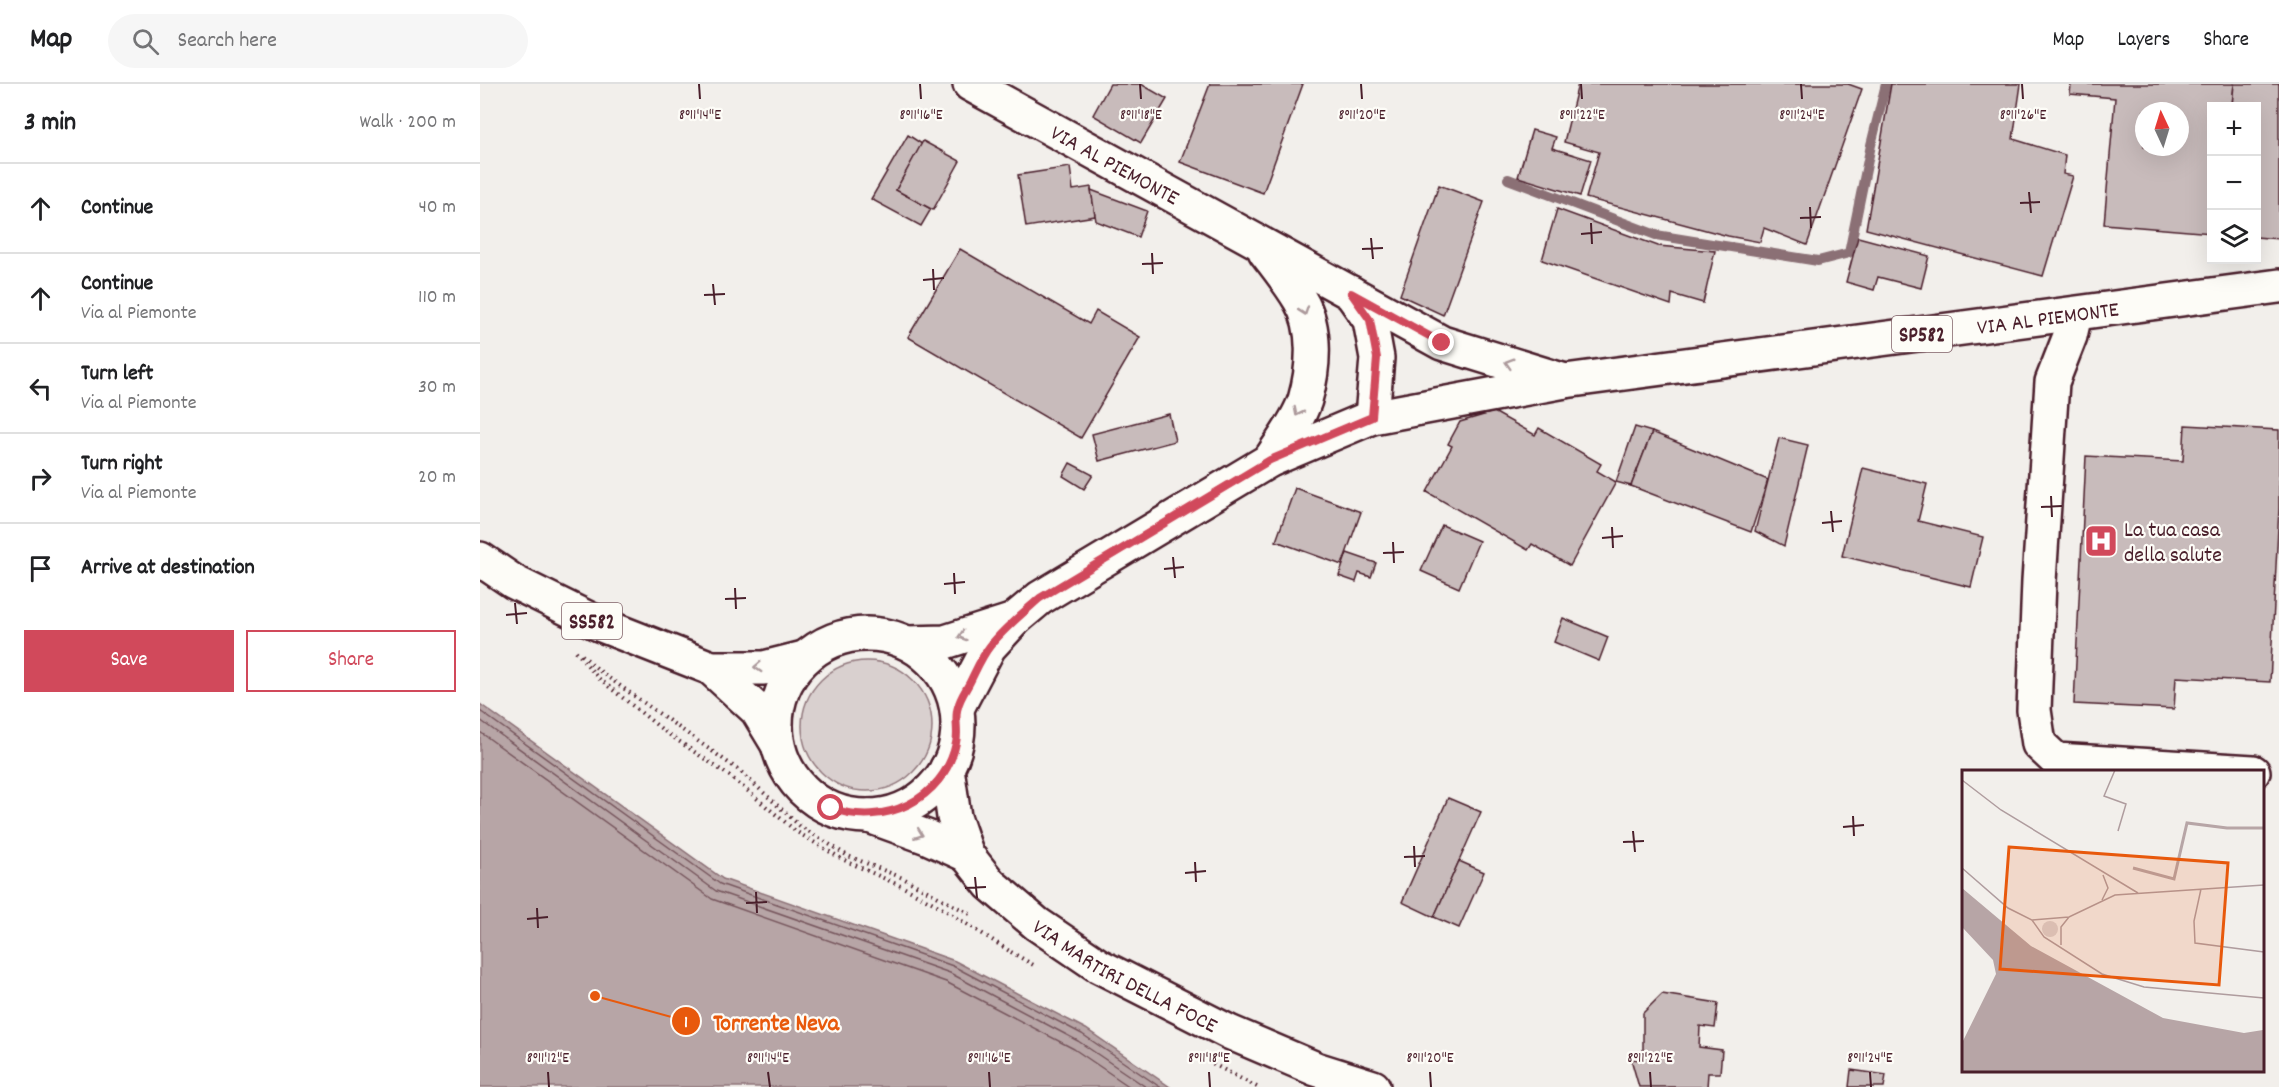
<!DOCTYPE html>
<meta charset="utf-8">
<style>
:root{--surface:#fff;--page:#f6f6f6;--text:#202124;--muted:#757577;--line:#e0e0e0;--accent:#d1495b}
body{margin:0;font-family:Dekko,sans-serif;background:var(--page);color:var(--text)}
.controls{position:absolute;right:18px;top:18px;display:grid;overflow:hidden;border-radius:0px;box-shadow:0 6px 24px #0002}
.controls button{width:54px;height:54px;display:grid;place-items:center;padding:0;border:0;border-bottom:2px solid var(--line);background:var(--surface);color:var(--text);font:30px sans-serif}
.compass{position:absolute;left:1655px;top:18px;width:54px;height:54px;border-radius:50%;background:var(--surface);box-shadow:0 6px 24px #0002;rotate:356deg}
.stop{position:absolute;width:18px;height:18px;margin:-14px;border:4px solid #d1495b;border-radius:50%;background:#fff}
.stop.end{background:#d1495b;border-color:#fff;box-shadow:0 2px 6px #0008}
.list{margin:0;padding:0;list-style:none}
h2{display:flex;justify-content:space-between;align-items:center;height:78px;margin:0;padding:0 24px;font-size:26px}
h2 small{font-size:20px;font-weight:400;color:var(--muted)}
.list li{display:grid;grid-template-columns:39px 1fr auto;gap:18px;align-items:center;box-sizing:border-box;height:90px;padding:0 24px;border-top:2px solid var(--line)}
.list b{display:block;font-size:22px;white-space:nowrap}
.list p{margin:0;font-size:20px;white-space:nowrap;color:var(--muted)}
.list em{font-size:20px;font-style:normal;color:var(--muted)}
.actions{display:flex;gap:12px;padding:18px 24px}
.actions a{flex:1;padding:14px 0;border:2px solid var(--accent);border-radius:0px;text-align:center;font-size:21px;color:var(--accent)}
.actions .main{background:var(--accent);color:#fff}
.icon{flex:none;width:33px;height:33px;fill:none;stroke:currentColor;stroke-width:2;stroke-linecap:round;stroke-linejoin:round}
.map{position:relative;flex:none;width:1799px;height:1003px;overflow:hidden}
header{display:flex;align-items:center;gap:36px;box-sizing:border-box;height:84px;padding:0 30px;background:var(--surface);border-bottom:2px solid var(--line)}
header strong{font-size:28px}
nav{display:flex;gap:33px;margin-inline-start:auto;font-size:21px}
.search{width:420px;height:54px;background:var(--page);display:flex;align-items:center;gap:15px;box-sizing:border-box;padding:0 21px;border-radius:33px;color:var(--muted);font-size:22px}
main{display:flex}
aside{flex:1;background:var(--surface)}
.map>svg:first-child{display:block}
</style>
<header>
<strong>Map</strong>
<div class="search"><svg class="icon" aria-label="search" viewBox="0 0 24 24"><circle cx="10" cy="10" r="6"/><path d="M15 15l6 6"/></svg>Search here</div>
<nav><a>Map</a><a>Layers</a><a>Share</a></nav>
</header>
<main>
<aside>
<h2>3 min<small>Walk · 200 m</small></h2>
<ul class="list">
<li><svg class="icon" aria-label="ahead" viewBox="0 0 24 24"><path d="M12 20V5M6 11l6-6 6 6"/></svg><div><b>Continue</b></div><em>40 m</em></li>
<li><svg class="icon" aria-label="ahead" viewBox="0 0 24 24"><path d="M12 20V5M6 11l6-6 6 6"/></svg><div><b>Continue</b><p>Via al Piemonte</p></div><em>110 m</em></li>
<li><svg class="icon" aria-label="left" viewBox="0 0 24 24"><path d="M17 20v-9H6M10 6l-5 5 5 5"/></svg><div><b>Turn left</b><p>Via al Piemonte</p></div><em>30 m</em></li>
<li><svg class="icon" aria-label="right" viewBox="0 0 24 24"><path d="M7 20v-9h11M14 6l5 5-5 5"/></svg><div><b>Turn right</b><p>Via al Piemonte</p></div><em>20 m</em></li>
<li><svg class="icon" aria-label="arrive" viewBox="0 0 24 24"><path d="M6 21V4h12l-3 4 3 4H6"/></svg><div><b>Arrive at destination</b></div></li>
</ul>
<div class="actions"><a class="main">Save</a><a>Share</a></div>
</aside>
<div class="map">
<svg width="1799" height="1003" viewBox="0 0 1799 1003">
<rect width="100%" height="100%" fill="#f2efeb"/>
<filter id="ink" filterUnits="userSpaceOnUse"><feTurbulence type="fractalNoise" baseFrequency=".0167" numOctaves="2"/><feDisplacementMap in="SourceGraphic" scale="12" xChannelSelector="R" yChannelSelector="G"/><feConvolveMatrix kernelMatrix="1 2 1 2 8 2 1 2 1" color-interpolation-filters="sRGB"/></filter>
<g filter="url(#ink)">
<circle fill="#d9d0cf" stroke="#92787d" stroke-width="1.5" cx="387" cy="642" r="65"/>
<polygon fill="#b7a5a6" stroke="#8b6f75" stroke-width="1.5" points="0,620 243,795 475,877 606,945 690,1003 0,1003"/>
<g fill="none" stroke-linecap="round" stroke-linejoin="round">
<g stroke="#76555c" stroke-width="1.5">
<polyline points="0,627 240,800 473,882 602,950 680,1003"/>
<polyline points="0,636 236,807 470,889 598,957 666,1003"/>
<polyline points="0,648 232,815 466,898 594,965 650,1003"/>
</g>
<polyline stroke="#8b6f75" stroke-width="10" points="1028,95 1176,151 1338,177 1369,169 1391,61 1406,0"/>
</g>
<g fill="#c8bbbb" stroke="#4a1f2b" stroke-width="1.5" fill-rule="evenodd">
<polygon points="630,0 661,0 687,15 661,59 613,31"/>
<polygon points="730,0 823,0 783,109 700,78"/>
<polygon points="1098,0 1368,0 1382,5 1327,161 1284,144 1280,158 1248,152 1106,114 1119,68 1084,58"/>
<polygon points="1411,0 1541,0 1533,55 1585,71 1583,90 1593,92 1563,192 1386,145"/>
<path d="M 1591,0 L 1754,0 L 1752,22 L 1732,22 L 1732,149 L 1624,140 L 1635,14 L 1590,10 ZM 1664,27 L 1700,27 L 1700,63 L 1664,63 Z"/>
<polygon points="1754,0 1799,0 1799,155 1776,153 1776,22 1752,22"/>
<polygon points="1052,46 1076,53 1072,64 1111,76 1100,112 1038,93"/>
<polygon points="428,51 442,60 416,106 451,125 441,142 391,115"/>
<polygon points="443,57 480,77 453,126 416,106"/>
<polygon points="590,83 593,106 611,103 615,132 546,143 538,91"/>
<polygon points="959,101 1004,118 963,231 920,211"/>
<polygon points="611,106 667,127 658,153 616,137"/>
<polygon points="1077,125 1178,162 1235,167 1223,219 1192,210 1191,221 1062,176"/>
<polygon points="1378,153 1449,172 1441,204 1398,193 1394,206 1366,198"/>
<polygon points="480,165 609,240 616,227 660,253 601,354 428,253"/>
<polygon points="1014,328 1055,351 1059,344 1121,380 1117,387 1136,398 1090,482 1052,460 1048,466 947,408 972,362 968,360 980,338"/>
<polygon points="689,330 695,357 619,377 612,350"/>
<polygon points="1705,341 1799,346 1799,424 1790,598 1696,593 1694,625 1594,620 1606,372 1703,377"/>
<polygon points="1155,343 1172,348 1151,402 1136,398"/>
<polygon points="1172,348 1288,396 1271,448 1151,402"/>
<polygon points="1299,354 1328,361 1304,462 1275,447"/>
<polygon points="590,379 613,391 604,405 583,392"/>
<polygon points="1383,384 1447,400 1438,437 1503,453 1491,503 1362,472"/>
<polygon points="815,404 881,428 862,481 796,457"/>
<polygon points="962,441 999,457 979,504 941,487"/>
<polygon points="867,469 896,479 891,493 879,489 876,498 859,492"/>
<polygon points="1083,534 1128,553 1119,577 1074,558"/>
<polygon points="968,714 1001,728 954,833 922,818"/>
<polygon points="979,777 1004,788 979,844 954,833"/>
<polygon points="1182,910 1238,919 1235,944 1220,942 1219,963 1242,966 1240,989 1228,989 1227,1003 1159,1003 1151,975 1163,976 1163,929"/>
<polygon points="1371,986 1406,991 1404,1003 1369,1003"/>
</g>
<g fill="none" stroke-linecap="round" stroke-linejoin="round">
<g stroke="#4a1f2b" stroke-width="38">
<g id="street">
<path id="s1" d="M 490,0 L 962,259 L 1085,297"/>
<path d="M 785,167 C 797,183 810,199 820,216 C 837,244 834,285 825,316 C 818,337 802,357 790,376"/>
<polyline points="871,209 890,236 897,274 892,333"/>
<polyline points="1595,230 1590,252 1572,298 1559,497 1554,626 1559,660 1576,676 1773,688"/>
</g>
</g>
<g stroke="#4a1f2b" stroke-width="38">
<g id="secondary">
<path id="s2" d="M 467,684 L 474,733 L 487,771 L 510,800 L 557,840 L 619,882 L 749,948 L 836,985 L 893,1003"/>
<polyline points="389,732 447,753 487,771"/>
</g>
</g>
<g stroke="#4a1f2b" stroke-width="38">
<g id="primary">
<polyline points="0,475 34,498 119,540 231,584 277,626 297,659"/>
<circle cx="387" cy="641" r="91"/>
<polyline points="428,559 465,558 534,536"/>
<polyline points="231,584 284,584 324,574"/>
<path id="s3" d="M 477,624 L 509,563 L 535,535 L 560,514 L 790,376 L 892,333 L 1085,297 L 1799,202"/>
</g>
</g>
<g stroke="#4a1f2b" stroke-width="4" stroke-dasharray="1.5 4.5" stroke-linecap="butt">
<polyline points="96,567 117,593 184,647 251,693 317,748 362,775 423,803 457,821 531,868"/>
<polyline points="102,571 122,589 260,687 320,742 368,772 423,794 490,830"/>
<polyline points="531,868 555,882"/>
<polyline points="733,980 777,1003"/>
</g>
<use href="#street" stroke="#fdfcf7" stroke-width="33"/>
<use href="#secondary" stroke="#fdfcf7" stroke-width="33"/>
<use href="#primary" stroke="#fdfcf7" stroke-width="33"/>
</g>
<defs><path id="oneway-chevron" d="M-2-3.5L2.5 0L-2 3.5" fill="none" stroke-width="1.6" stroke-linecap="round" stroke-linejoin="round" transform="scale(1.5)"/></defs>
<g stroke="#ac999b">
<use href="#oneway-chevron" transform="translate(824 227) rotate(71)"/>
<use href="#oneway-chevron" transform="translate(1029 279) rotate(-163)"/>
<use href="#oneway-chevron" transform="translate(818 328) rotate(117)"/>
<use href="#oneway-chevron" transform="translate(482 552) rotate(162)"/>
<use href="#oneway-chevron" transform="translate(278 583) rotate(177)"/>
<use href="#oneway-chevron" transform="translate(439 750) rotate(21)"/>
</g>
</g>
<g fill="none" stroke-linecap="round" stroke-linejoin="round" filter="url(#ink)">
<path stroke="#d1495b" stroke-width="8" d="M 351,724 C 403,744 464,716 476,659 C 479,648 474,633 478,623 C 480,614 486,606 490,598 C 496,586 502,572 510,562 C 524,544 543,529 560,514 L 790,376 L 892,333 L 897,274 L 890,236 L 871,209 L 962,259"/>
</g>
<path fill="none" stroke="#4a1f2b" stroke-width="2" d="M 219,0 L 220,15M 440,0 L 441,15M 660,0 L 661,15M 881,0 L 882,15M 1101,0 L 1102,15M 1321,0 L 1322,15M 1542,0 L 1543,15M 1549,108 L 1551,129M 1540,119 L 1560,118M 1330,123 L 1331,144M 1320,134 L 1341,133M 1111,139 L 1112,160M 1101,150 L 1122,148M 891,154 L 893,175M 882,165 L 903,164M 672,169 L 673,190M 662,180 L 683,179M 453,185 L 454,206M 443,196 L 464,194M 233,200 L 235,221M 224,211 L 245,210M 1571,412 L 1572,433M 1561,423 L 1582,422M 1351,427 L 1353,448M 1342,439 L 1362,437M 1132,443 L 1133,464M 1122,454 L 1143,452M 913,458 L 914,479M 903,469 L 924,468M 693,473 L 695,494M 684,485 L 704,483M 474,489 L 475,510M 464,500 L 485,498M 255,504 L 256,525M 245,515 L 266,514M 35,519 L 37,540M 26,531 L 47,529M 1373,732 L 1374,752M 1363,743 L 1384,741M 1153,747 L 1155,768M 1143,758 L 1164,757M 934,762 L 935,783M 924,773 L 945,772M 715,778 L 716,798M 705,789 L 726,787M 495,793 L 497,814M 485,804 L 506,803M 276,808 L 277,829M 266,819 L 287,818M 57,824 L 58,844M 47,835 L 68,833M 68,988 L 69,1003M 288,988 L 290,1003M 509,988 L 510,1003M 729,988 L 730,1003M 950,988 L 951,1003M 1170,988 L 1171,1003M 1390,988 L 1391,1003"/>
<defs>
<g id="hospital-square" transform="scale(1.725)"><rect x="-9" y="-9" width="18" height="18" rx="4" fill="#d1495b" stroke="#fdfcf7"/><path d="M-5-5h3v3.5h4V-5h3V5h-3V1.5h-4V5h-3Z" fill="#fff"/></g>
</defs>
<g fill-rule="evenodd">
<use href="#hospital-square" x="1621" y="457"/>
</g>
<g text-anchor="middle" stroke-width="4.5" stroke-linejoin="round" paint-order="stroke">
<g fill="#fdfcf7" stroke="#806168" stroke-width="1.5">
<rect x="1412" y="232" width="60" height="36" rx="4.5"/>
<rect x="82" y="519" width="60" height="36" rx="4.5"/>
</g>
<g font-size="21" font-weight="bold" fill="#4a1f2b">
<text x="1442" y="257">SP582</text>
<text x="112" y="544">SS582</text>
</g>
<g font-size="22" fill="#4a1f2b" stroke="#fdfcf7">
<text dy="8" stroke="none"><textPath href="#s1" startOffset="166">VIA AL PIEMONTE</textPath></text>
<text dy="8" stroke="none"><textPath href="#s3" startOffset="1202">VIA AL PIEMONTE</textPath></text>
<text dy="8" stroke="none"><textPath href="#s2" startOffset="291">VIA MARTIRI DELLA FOCE</textPath></text>
</g>
<g font-size="22" fill="#4a1f2b" stroke="#fdfcf7" text-anchor="start">
<text x="1644" y="452">La tua casa<tspan x="1644" dy="25">della salute</tspan></text>
</g>
</g>
<g transform="translate(1482 686)">
<rect width="302" height="302" fill="#f2efeb"/>
<path d="M80 159a8 8 0 1 1 16 0a8 8 0 1 1-16 0Z" fill="#d9d0cf"/>
<path d="M 0,118 L 69,176 L 201,248 L 282,263 L 301,260 L 301,301 L 0,301 L 0,273 L 34,204 L 31,190 L 0,157 Z" fill="#b7a5a6"/>
<path fill="none" stroke="#b7a5a6" stroke-width="3" d="M 171,98 L 212,109 L 225,53 L 265,58 L 302,58"/>
<path fill="none" stroke="#af9c9e" stroke-width="1.5" d="M 153,0 L 142,26 L 164,34 L 156,61M 0,10 L 39,40 L 176,123M 0,98 L 46,138 L 70,150 L 82,167 L 140,204 L 182,217 L 302,228M 239,119 L 232,151 L 233,173 L 302,182M 140,130 L 146,118 L 141,105M 70,150 L 107,147 L 153,125 L 302,115M 99,175 L 99,157 L 107,147"/>
<path fill="#e8590c" fill-opacity="0.15" stroke="#e8590c" stroke-width="3" d="M 47,77 L 266,93 L 257,215 L 38,199 Z"/>
<rect width="302" height="302" fill="none" stroke="#4a1f2b" stroke-width="3"/>
</g>
<g font-size="15" text-anchor="middle" fill="#4a1f2b" stroke="#fdfcf7" stroke-width="4.5" stroke-linejoin="round" paint-order="stroke">
<text x="220" y="35">8°11'14"E</text>
<text x="441" y="35">8°11'16"E</text>
<text x="661" y="35">8°11'18"E</text>
<text x="882" y="35">8°11'20"E</text>
<text x="1102" y="35">8°11'22"E</text>
<text x="1322" y="35">8°11'24"E</text>
<text x="1543" y="35">8°11'26"E</text>
<text x="68" y="978">8°11'12"E</text>
<text x="288" y="978">8°11'14"E</text>
<text x="509" y="978">8°11'16"E</text>
<text x="729" y="978">8°11'18"E</text>
<text x="950" y="978">8°11'20"E</text>
<text x="1170" y="978">8°11'22"E</text>
<text x="1390" y="978">8°11'24"E</text>
</g>
<path fill="none" stroke="#e8590c" stroke-width="2" d="M115 912L206 937"/>
<g fill="#e8590c" stroke="#fdfcf7" stroke-width="2">
<circle cx="115" cy="912" r="6"/>
<circle cx="206" cy="937" r="15"/>
</g>
<g font-size="18" text-anchor="middle" font-weight="bold" fill="#fff">
<text x="206" y="943">1</text>
</g>
<g font-size="24" text-anchor="middle" font-weight="bold" fill="#e8590c" stroke="#fdfcf7" stroke-width="4.5" stroke-linejoin="round" paint-order="stroke">
<text x="296" y="946">Torrente Neva</text>
</g>
</svg>
<div class="controls">
<button>+</button>
<button>−</button>
<button><svg class="icon" aria-label="layers" viewBox="0 0 24 24"><path d="M12 4l9 5-9 5-9-5zM3 14l9 5 9-5"/></svg></button>
</div>
<svg class="compass" viewBox="-18 -18 36 36"><path d="M0-13l5 13h-10z" fill="#e53935"/><path d="M0 13l5-13h-10z" fill="#757577"/></svg>
<div class="stop" style="left:351px;top:724px"></div>
<div class="stop end" style="left:962px;top:259px"></div>
</div>
</main>
